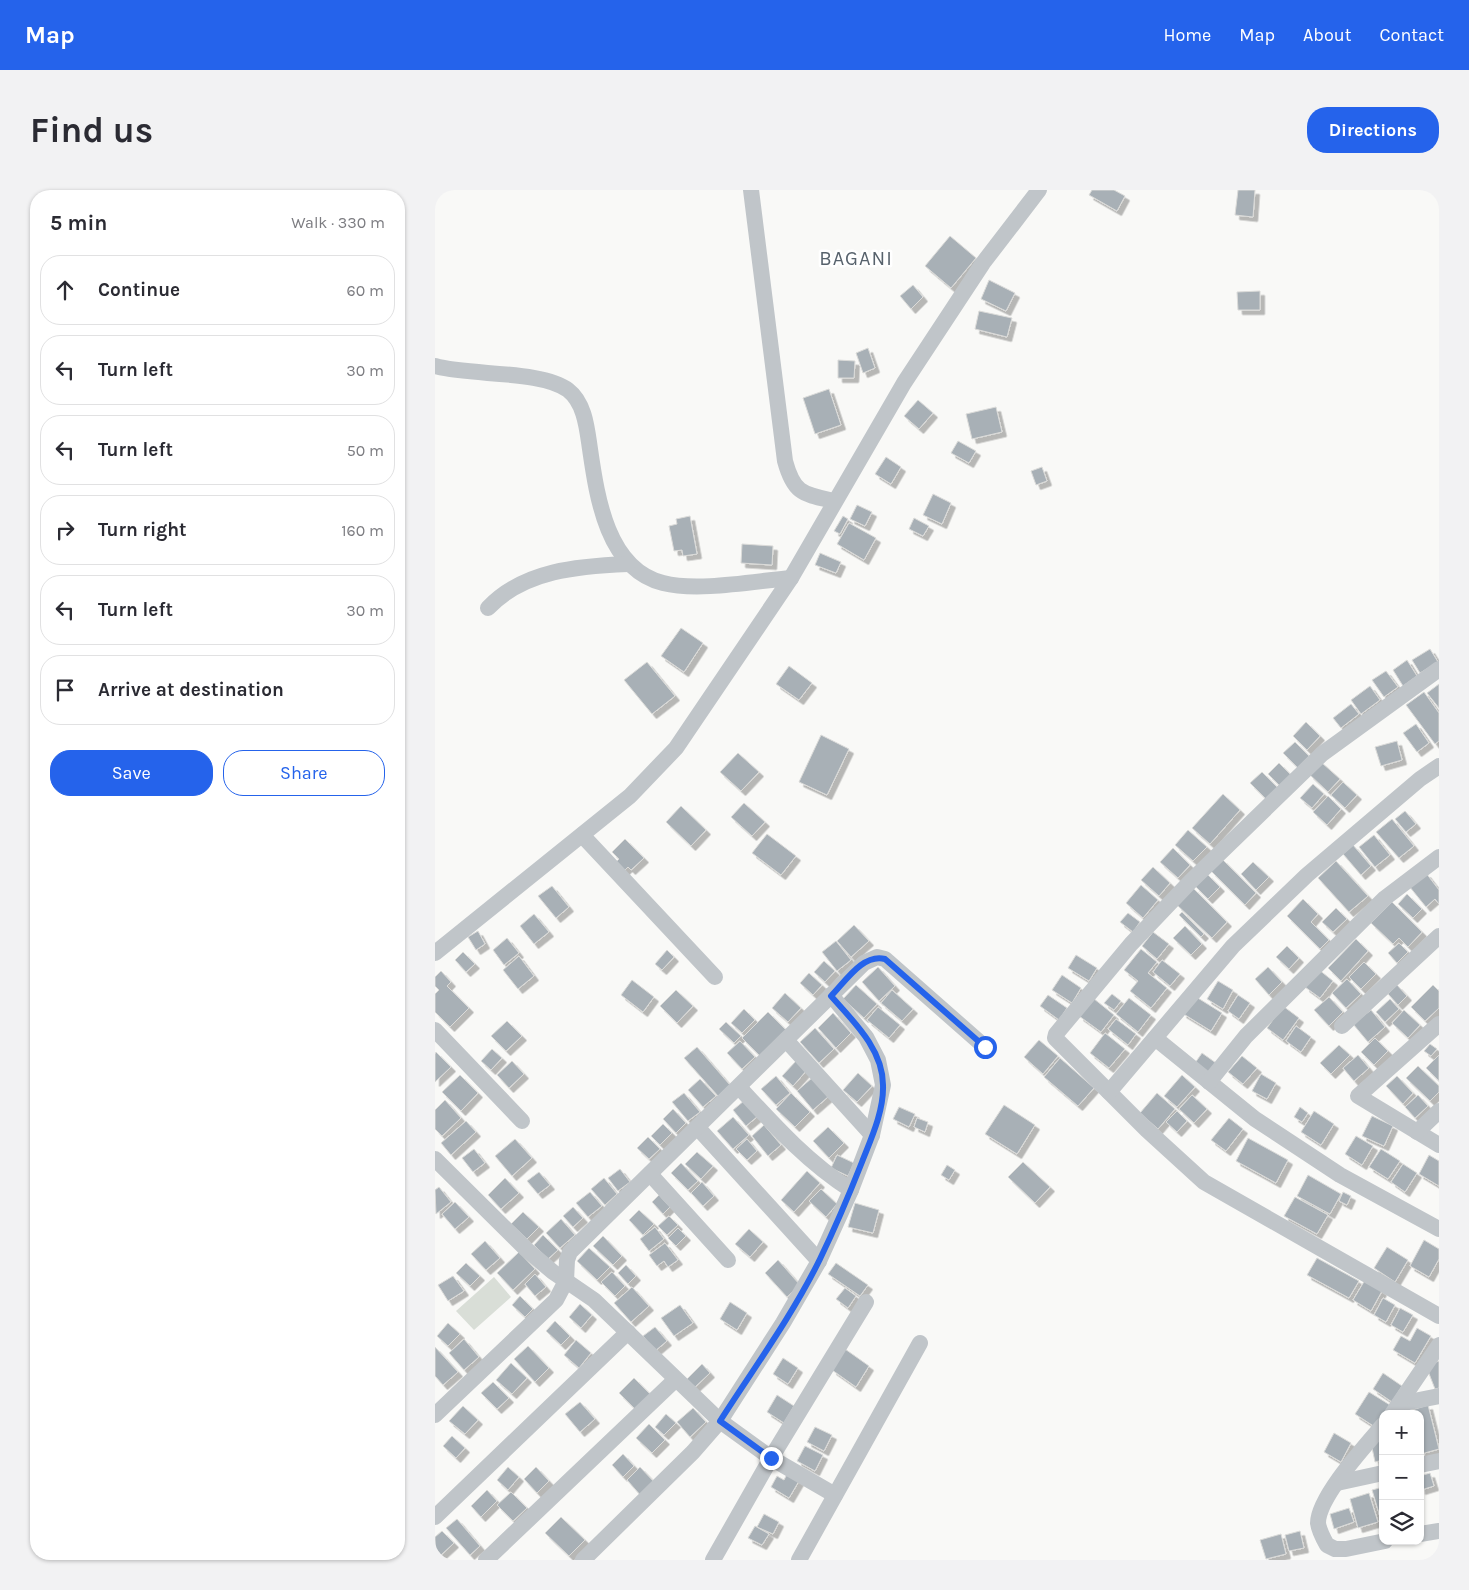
<!DOCTYPE html>
<meta charset="utf-8">
<style>
:root{--surface:#fff;--page:#f2f2f3;--text:#2b2b33;--muted:#7c7c81;--line:#e1e1e2;--accent:#2563eb}
body{margin:0;font-family:Karla,sans-serif;background:var(--page);color:var(--text)}
.controls{position:absolute;right:15px;bottom:15px;display:grid;overflow:hidden;border-radius:10px;box-shadow:0 1px 4px #0004}
.controls button{width:45px;height:45px;display:grid;place-items:center;padding:0;border:0;border-bottom:1px solid var(--line);background:var(--surface);color:var(--text);font:25px sans-serif}
.stop{position:absolute;width:15px;height:15px;margin:-11px;border:4px solid #2563eb;border-radius:50%;background:#fff}
.stop.end{background:#2563eb;border-color:#fff;box-shadow:0 1px 5px #0008}
.list{margin:0;padding:0;list-style:none}
h2{display:flex;justify-content:space-between;align-items:center;height:65px;margin:0;padding:0 20px;font-size:21px}
h2 small{font-size:16px;font-weight:400;color:var(--muted)}
.list li{display:grid;grid-template-columns:32px 1fr auto;gap:15px;align-items:center;box-sizing:border-box;height:70px;margin:0 10px 10px;padding:0 10px;border:1px solid var(--line);border-radius:20px}
.list b{display:block;font-size:19px;white-space:nowrap}
.list em{font-size:16px;font-style:normal;color:var(--muted)}
.actions{display:flex;gap:10px;padding:15px 20px}
.actions a{flex:1;padding:11px 0;border:1px solid var(--accent);border-radius:20px;text-align:center;font-size:18px;color:var(--accent)}
.actions .main{background:var(--accent);color:#fff}
.icon{flex:none;width:28px;height:28px;fill:none;stroke:currentColor;stroke-width:2;stroke-linecap:round;stroke-linejoin:round}
.map{position:relative;flex:none;width:1004px;height:1370px;overflow:hidden;border-radius:20px}
header{display:flex;align-items:center;gap:30px;box-sizing:border-box;height:70px;padding:0 25px;background:var(--accent);color:#fff}
header strong{font-size:24px}
nav{display:flex;gap:28px;margin-inline-start:auto;font-size:18px}
.intro{display:flex;align-items:center;justify-content:space-between;box-sizing:border-box;height:120px;padding:0 30px}
h1{margin:0;font-size:35px}
.button{padding:12px 22px;border-radius:20px;background:var(--accent);color:#fff;font-size:18px;font-weight:700}
main{display:flex;gap:30px;padding:0 30px}
aside{flex:1;background:var(--surface);border-radius:20px;box-shadow:0 1px 4px #0004}
.map>svg:first-child{display:block}
</style>
<header>
<strong>Map</strong>
<nav><a>Home</a><a>Map</a><a>About</a><a>Contact</a></nav>
</header>
<div class="intro"><h1>Find us</h1><a class="button">Directions</a></div>
<main>
<aside>
<h2>5 min<small>Walk · 330 m</small></h2>
<ul class="list">
<li><svg class="icon" aria-label="ahead" viewBox="0 0 24 24"><path d="M12 20V5M6 11l6-6 6 6"/></svg><div><b>Continue</b></div><em>60 m</em></li>
<li><svg class="icon" aria-label="left" viewBox="0 0 24 24"><path d="M17 20v-9H6M10 6l-5 5 5 5"/></svg><div><b>Turn left</b></div><em>30 m</em></li>
<li><svg class="icon" aria-label="left" viewBox="0 0 24 24"><path d="M17 20v-9H6M10 6l-5 5 5 5"/></svg><div><b>Turn left</b></div><em>50 m</em></li>
<li><svg class="icon" aria-label="right" viewBox="0 0 24 24"><path d="M7 20v-9h11M14 6l5 5-5 5"/></svg><div><b>Turn right</b></div><em>160 m</em></li>
<li><svg class="icon" aria-label="left" viewBox="0 0 24 24"><path d="M17 20v-9H6M10 6l-5 5 5 5"/></svg><div><b>Turn left</b></div><em>30 m</em></li>
<li><svg class="icon" aria-label="arrive" viewBox="0 0 24 24"><path d="M6 21V4h12l-3 4 3 4H6"/></svg><div><b>Arrive at destination</b></div></li>
</ul>
<div class="actions"><a class="main">Save</a><a>Share</a></div>
</aside>
<div class="map">
<svg width="1004" height="1370" viewBox="0 0 1004 1370">
<defs>
<filter id="shadow"><feDropShadow dx="4.5" dy="4.5" stdDeviation="0" flood-color="#0004"/></filter>
</defs>
<rect width="100%" height="100%" fill="#f9f9f7"/>
<polygon fill="#d9ded7" points="59,1087 76,1107 39,1140 21,1121"/>
<g fill="#a8b0b6" stroke="#dbdbd9" filter="url(#shadow)">
<polygon points="657,0 679,0 690,6 682,21 654,5"/>
<polygon points="803,0 820,0 818,27 800,25"/>
<polygon points="515,46 541,68 516,98 490,76"/>
<polygon points="554,90 580,103 571,121 546,109"/>
<polygon points="478,95 488,107 476,119 465,106"/>
<polygon points="825,101 825,120 803,120 802,102"/>
<polygon points="544,121 577,128 572,147 540,139"/>
<polygon points="433,158 440,178 428,183 421,163"/>
<polygon points="403,170 420,171 419,188 403,188"/>
<polygon points="394,199 406,235 380,244 368,208"/>
<polygon points="483,210 498,223 484,239 469,226"/>
<polygon points="561,217 567,242 537,249 531,224"/>
<polygon points="523,251 541,261 534,273 516,263"/>
<polygon points="451,267 466,277 456,294 440,284"/>
<polygon points="607,277 612,291 601,295 596,281"/>
<polygon points="498,304 516,313 507,334 488,325"/>
<polygon points="422,315 437,322 430,336 415,329"/>
<polygon points="255,326 262,364 248,366 247,360 239,361 234,336 242,334 241,329"/>
<polygon points="408,326 413,329 405,344 399,341"/>
<polygon points="479,328 494,336 488,346 474,339"/>
<polygon points="414,333 441,348 429,370 402,354"/>
<polygon points="307,354 338,356 337,375 306,373"/>
<polygon points="385,363 406,372 401,383 380,375"/>
<polygon points="246,438 268,453 249,482 226,466"/>
<polygon points="995,459 1003,472 985,483 977,470"/>
<polygon points="972,470 982,486 968,496 958,480"/>
<polygon points="212,472 240,506 217,524 189,490"/>
<polygon points="354,476 377,493 364,510 341,494"/>
<polygon points="951,481 963,497 949,507 937,490"/>
<polygon points="1004,494 1004,518 992,503"/>
<polygon points="935,496 945,510 926,524 916,510"/>
<polygon points="989,502 1004,523 1004,551 1000,554 971,515"/>
<polygon points="916,514 924,524 906,538 898,528"/>
<polygon points="871,532 885,546 872,560 858,546"/>
<polygon points="981,534 994,553 982,562 968,543"/>
<polygon points="386,545 414,559 392,605 364,592"/>
<polygon points="962,551 967,570 946,576 940,557"/>
<polygon points="860,552 874,566 863,578 848,563"/>
<polygon points="303,563 324,582 306,601 285,582"/>
<polygon points="886,572 905,589 893,602 874,584"/>
<polygon points="844,573 856,585 845,596 833,584"/>
<polygon points="827,582 843,598 831,609 815,593"/>
<polygon points="908,592 922,605 910,618 896,605"/>
<polygon points="878,594 889,604 877,618 865,608"/>
<polygon points="788,604 805,620 775,654 757,638"/>
<polygon points="893,606 906,619 892,635 878,622"/>
<polygon points="309,613 330,632 317,646 296,627"/>
<polygon points="246,616 271,640 256,656 231,632"/>
<polygon points="970,621 981,634 971,642 960,629"/>
<polygon points="957,629 979,656 964,668 941,642"/>
<polygon points="753,640 772,657 758,671 740,655"/>
<polygon points="332,644 361,666 346,685 317,663"/>
<polygon points="939,645 955,665 940,677 924,657"/>
<polygon points="190,649 209,668 196,680 193,677 187,683 178,675 184,669 177,662"/>
<polygon points="918,655 936,676 926,685 908,664"/>
<polygon points="738,658 755,675 743,688 725,672"/>
<polygon points="787,669 821,703 810,715 776,681"/>
<polygon points="901,671 933,706 914,722 883,688"/>
<polygon points="818,672 834,687 821,700 806,684"/>
<polygon points="718,677 735,693 724,706 706,690"/>
<polygon points="991,683 1004,700 1004,714 1000,709 991,717 974,696"/>
<polygon points="772,684 785,697 773,709 760,696"/>
<polygon points="706,695 723,710 708,728 691,713"/>
<polygon points="117,696 134,717 121,728 103,706"/>
<polygon points="758,698 792,732 777,748 742,715"/>
<polygon points="972,704 987,719 978,728 963,714"/>
<polygon points="868,709 883,724 876,732 894,750 885,759 852,726"/>
<polygon points="957,712 987,742 973,757 964,748 958,754 936,733"/>
<polygon points="901,718 912,729 898,742 887,732"/>
<polygon points="747,722 769,744 766,747 744,725"/>
<polygon points="693,723 705,732 698,742 685,732"/>
<polygon points="99,724 114,742 99,754 85,736"/>
<polygon points="419,735 434,751 416,767 402,751"/>
<polygon points="750,736 767,754 756,765 738,748"/>
<polygon points="43,741 50,754 41,760 33,747"/>
<polygon points="718,742 734,754 722,769 707,756"/>
<polygon points="72,748 84,763 69,775 58,760"/>
<polygon points="921,749 933,761 906,791 893,778"/>
<polygon points="401,751 416,770 402,781 387,762"/>
<polygon points="964,753 973,762 962,773 953,763"/>
<polygon points="852,756 864,768 854,779 841,767"/>
<polygon points="706,759 722,772 713,783 732,798 716,818 695,801 703,791 689,780"/>
<polygon points="232,760 239,767 227,780 220,774"/>
<polygon points="28,762 40,774 31,782 20,770"/>
<polygon points="641,765 662,778 654,791 633,778"/>
<polygon points="84,766 99,786 83,799 68,780"/>
<polygon points="727,770 745,784 735,796 718,782"/>
<polygon points="389,771 400,781 390,792 379,782"/>
<polygon points="929,772 941,784 926,799 914,787"/>
<polygon points="443,777 460,796 444,811 427,792"/>
<polygon points="833,777 847,792 834,805 820,789"/>
<polygon points="883,779 898,791 885,808 870,797"/>
<polygon points="6,781 16,792 12,796 34,818 15,837 0,822 0,804 4,800 0,796 0,787"/>
<polygon points="374,783 387,795 378,805 365,793"/>
<polygon points="627,785 646,798 637,813 617,800"/>
<polygon points="912,789 926,804 911,818 897,803"/>
<polygon points="197,790 219,807 208,822 186,805"/>
<polygon points="783,791 798,800 788,819 772,809"/>
<polygon points="421,795 442,814 429,828 408,809"/>
<polygon points="962,795 972,806 963,815 953,804"/>
<polygon points="998,795 1004,801 1004,818 990,831 976,817"/>
<polygon points="241,800 258,816 242,833 225,816"/>
<polygon points="457,800 478,819 467,831 446,813"/>
<polygon points="350,803 366,818 353,832 337,818"/>
<polygon points="677,804 686,811 679,820 669,813"/>
<polygon points="613,805 632,818 624,830 605,816"/>
<polygon points="758,805 787,823 776,841 747,823"/>
<polygon points="803,805 815,813 804,829 793,821"/>
<polygon points="894,807 908,822 894,836 879,820"/>
<polygon points="658,808 679,825 666,842 644,826"/>
<polygon points="694,808 716,825 703,842 681,824"/>
<polygon points="955,809 964,819 950,832 941,822"/>
<polygon points="848,816 864,828 848,850 832,838"/>
<polygon points="443,817 465,835 454,848 432,830"/>
<polygon points="309,819 320,830 307,843 296,833"/>
<polygon points="936,820 950,837 933,852 918,834"/>
<polygon points="969,820 985,835 973,848 957,833"/>
<polygon points="333,822 351,840 325,866 307,848"/>
<polygon points="398,823 416,843 401,858 383,838"/>
<polygon points="681,829 701,844 693,855 673,839"/>
<polygon points="72,831 87,846 71,861 56,846"/>
<polygon points="291,832 306,846 299,853 284,839"/>
<polygon points="861,836 876,847 866,862 851,851"/>
<polygon points="380,838 399,859 384,873 365,852"/>
<polygon points="670,843 690,859 674,878 655,863"/>
<polygon points="940,848 953,861 939,875 926,862"/>
<polygon points="604,850 623,866 608,884 589,867"/>
<polygon points="305,851 320,867 307,879 292,863"/>
<polygon points="995,854 1002,859 996,866 989,861"/>
<polygon points="904,855 915,865 896,884 885,873"/>
<polygon points="262,857 295,895 283,906 249,868"/>
<polygon points="57,859 67,868 56,880 46,871"/>
<polygon points="1,862 16,877 0,892 0,864"/>
<polygon points="767,863 781,873 773,883 760,873"/>
<polygon points="923,865 934,878 919,891 908,878"/>
<polygon points="1004,865 1004,891 991,878"/>
<polygon points="807,866 822,878 808,894 793,882"/>
<polygon points="625,868 659,898 643,916 609,887"/>
<polygon points="77,871 89,884 74,898 62,885"/>
<polygon points="361,871 372,880 358,896 347,886"/>
<polygon points="983,876 1004,896 1004,902 995,911 971,888"/>
<polygon points="423,883 437,896 422,912 408,900"/>
<polygon points="826,884 841,893 832,909 817,901"/>
<polygon points="25,885 43,903 26,921 7,902"/>
<polygon points="747,885 760,897 742,917 729,906"/>
<polygon points="341,886 355,903 341,915 326,899"/>
<polygon points="962,886 978,903 968,914 951,896"/>
<polygon points="378,887 394,906 378,920 362,901"/>
<polygon points="265,889 281,906 268,917 253,900"/>
<polygon points="249,903 265,922 253,931 237,912"/>
<polygon points="356,903 375,922 360,937 341,919"/>
<polygon points="722,903 740,919 723,939 705,923"/>
<polygon points="757,905 772,919 759,933 744,919"/>
<polygon points="983,905 993,916 980,928 970,917"/>
<polygon points="10,910 26,928 7,946 0,939 0,920"/>
<polygon points="310,910 323,926 311,936 298,920"/>
<polygon points="569,915 600,935 582,964 550,944"/>
<polygon points="464,917 480,924 474,937 458,929"/>
<polygon points="865,917 873,923 867,932 859,927"/>
<polygon points="238,919 251,933 241,943 228,929"/>
<polygon points="742,921 752,931 742,942 731,932"/>
<polygon points="879,921 899,934 886,955 866,942"/>
<polygon points="937,926 958,936 949,956 927,946"/>
<polygon points="298,927 314,945 298,959 282,941"/>
<polygon points="482,928 493,932 490,942 479,937"/>
<polygon points="794,928 808,939 791,961 776,950"/>
<polygon points="31,931 41,942 16,965 6,953"/>
<polygon points="228,934 237,943 225,955 216,946"/>
<polygon points="329,935 346,955 333,966 317,946"/>
<polygon points="393,937 409,953 394,968 378,951"/>
<polygon points="921,946 938,956 927,975 910,964"/>
<polygon points="213,947 225,959 214,969 202,958"/>
<polygon points="813,948 853,970 841,993 801,971"/>
<polygon points="80,949 97,968 77,986 60,966"/>
<polygon points="312,949 322,961 312,970 301,959"/>
<polygon points="39,959 50,973 38,982 27,968"/>
<polygon points="946,959 965,971 953,989 934,977"/>
<polygon points="262,962 278,976 266,989 250,974"/>
<polygon points="402,965 419,973 413,986 396,978"/>
<polygon points="994,965 1004,971 1004,996 984,984"/>
<polygon points="588,972 615,997 600,1013 573,987"/>
<polygon points="246,973 263,991 253,1000 236,983"/>
<polygon points="968,974 982,983 970,1002 956,992"/>
<polygon points="512,975 520,980 514,990 506,985"/>
<polygon points="185,979 195,992 183,1001 173,988"/>
<polygon points="372,981 385,993 359,1022 346,1010"/>
<polygon points="104,982 115,995 103,1004 92,991"/>
<polygon points="873,985 906,1004 895,1024 862,1006"/>
<polygon points="70,988 84,1003 66,1019 53,1005"/>
<polygon points="169,988 182,1004 170,1015 156,999"/>
<polygon points="267,992 279,1006 268,1016 256,1003"/>
<polygon points="4,997 16,1012 1,1024 0,1000"/>
<polygon points="386,999 402,1014 391,1027 374,1011"/>
<polygon points="155,1002 167,1016 153,1027 141,1013"/>
<polygon points="908,1002 916,1006 912,1015 904,1011"/>
<polygon points="224,1005 235,1017 228,1024 217,1012"/>
<polygon points="860,1007 893,1025 882,1044 849,1026"/>
<polygon points="20,1012 34,1027 20,1039 7,1024"/>
<polygon points="420,1013 444,1020 438,1043 413,1037"/>
<polygon points="138,1017 148,1028 138,1037 128,1026"/>
<polygon points="204,1020 219,1034 208,1045 194,1030"/>
<polygon points="88,1022 104,1037 92,1049 76,1034"/>
<polygon points="234,1026 243,1035 232,1045 223,1036"/>
<polygon points="126,1029 140,1045 125,1058 111,1043"/>
<polygon points="220,1037 229,1049 214,1061 205,1049"/>
<polygon points="243,1038 251,1046 241,1056 233,1048"/>
<polygon points="314,1039 328,1052 315,1067 300,1054"/>
<polygon points="108,1045 123,1060 113,1069 99,1055"/>
<polygon points="168,1046 187,1066 178,1075 158,1056"/>
<polygon points="989,1050 1004,1059 1004,1069 994,1087 975,1076"/>
<polygon points="50,1051 65,1068 51,1080 36,1064"/>
<polygon points="230,1053 243,1070 233,1077 229,1071 222,1076 214,1065"/>
<polygon points="952,1057 973,1070 960,1092 939,1078"/>
<polygon points="154,1058 175,1077 162,1090 142,1071"/>
<polygon points="84,1062 100,1079 78,1100 62,1083"/>
<polygon points="882,1068 924,1091 914,1108 872,1085"/>
<polygon points="343,1070 365,1095 352,1107 330,1083"/>
<polygon points="31,1073 45,1086 35,1096 21,1083"/>
<polygon points="401,1073 433,1095 425,1106 393,1084"/>
<polygon points="191,1075 201,1086 193,1094 183,1083"/>
<polygon points="177,1082 190,1096 180,1106 166,1092"/>
<polygon points="100,1084 111,1097 100,1106 90,1094"/>
<polygon points="18,1086 29,1101 13,1111 3,1095"/>
<polygon points="930,1090 947,1101 936,1121 918,1110"/>
<polygon points="197,1097 214,1116 196,1132 179,1113"/>
<polygon points="410,1098 421,1106 413,1118 401,1109"/>
<polygon points="85,1106 98,1119 90,1127 77,1115"/>
<polygon points="948,1108 960,1115 951,1132 939,1125"/>
<polygon points="295,1112 312,1123 302,1140 285,1129"/>
<polygon points="145,1114 157,1125 146,1138 134,1127"/>
<polygon points="245,1115 258,1133 239,1146 226,1128"/>
<polygon points="965,1118 978,1125 968,1142 956,1135"/>
<polygon points="120,1131 135,1146 126,1155 111,1141"/>
<polygon points="13,1133 25,1144 13,1156 2,1146"/>
<polygon points="220,1137 232,1151 220,1161 208,1146"/>
<polygon points="982,1138 996,1146 980,1173 958,1160 966,1146 975,1151"/>
<polygon points="29,1149 44,1167 29,1180 14,1163"/>
<polygon points="141,1150 156,1163 144,1178 129,1165"/>
<polygon points="93,1156 114,1178 100,1192 79,1169"/>
<polygon points="0,1157 23,1182 8,1195 0,1186"/>
<polygon points="410,1159 434,1176 421,1197 397,1180"/>
<polygon points="348,1168 363,1178 353,1194 338,1184"/>
<polygon points="1004,1171 1004,1198 1000,1199 991,1176"/>
<polygon points="76,1173 92,1188 77,1204 61,1190"/>
<polygon points="267,1174 275,1183 260,1197 252,1189"/>
<polygon points="948,1183 967,1196 957,1212 938,1199"/>
<polygon points="199,1188 216,1205 201,1220 184,1203"/>
<polygon points="58,1192 74,1208 62,1219 46,1203"/>
<polygon points="934,1202 955,1215 940,1237 920,1224"/>
<polygon points="342,1205 359,1216 349,1233 332,1222"/>
<polygon points="145,1212 160,1229 145,1242 130,1224"/>
<polygon points="993,1215 1004,1259 986,1264 985,1224 975,1224 974,1221"/>
<polygon points="28,1216 43,1230 30,1244 14,1231"/>
<polygon points="258,1218 271,1232 255,1247 242,1232"/>
<polygon points="231,1224 241,1233 229,1245 220,1237"/>
<polygon points="214,1234 230,1250 217,1263 201,1248"/>
<polygon points="380,1237 397,1245 389,1261 372,1252"/>
<polygon points="899,1243 916,1253 906,1272 889,1262"/>
<polygon points="17,1246 30,1258 21,1268 8,1256"/>
<polygon points="948,1250 948,1270 940,1272 936,1253"/>
<polygon points="370,1256 388,1265 380,1281 362,1271"/>
<polygon points="188,1264 199,1276 188,1287 177,1275"/>
<polygon points="73,1277 84,1287 73,1300 62,1290"/>
<polygon points="101,1277 114,1291 102,1303 89,1289"/>
<polygon points="205,1277 221,1294 207,1307 192,1290"/>
<polygon points="995,1283 999,1296 986,1300 985,1286"/>
<polygon points="352,1284 364,1291 354,1308 336,1297 342,1286 349,1290"/>
<polygon points="948,1297 948,1333 947,1333 937,1300"/>
<polygon points="52,1300 62,1311 46,1327 36,1316"/>
<polygon points="76,1302 92,1318 78,1331 62,1315"/>
<polygon points="934,1303 943,1332 923,1338 915,1309"/>
<polygon points="914,1318 919,1332 899,1339 895,1324"/>
<polygon points="329,1324 344,1332 338,1344 322,1337"/>
<polygon points="126,1327 150,1350 134,1366 110,1343"/>
<polygon points="22,1329 45,1356 35,1365 11,1338"/>
<polygon points="320,1336 334,1344 327,1355 313,1348"/>
<polygon points="7,1341 19,1353 6,1365 0,1358 0,1347"/>
<polygon points="865,1341 869,1358 854,1361 850,1345"/>
<polygon points="846,1344 851,1364 831,1369 825,1350"/>
</g>
<g fill="none" stroke-linecap="round" stroke-linejoin="round">
<g stroke="#c0c5c9" stroke-width="16">
<path d="M 316,0 L 350,271 C 359,304 368,304 399,311"/>
<path d="M 0,176 C 34,186 107,180 133,200 C 150,213 152,239 155,259 C 162,307 172,379 228,393 C 263,402 320,391 356,388"/>
<path d="M 53,418 C 89,380 144,376 193,374"/>
<polyline points="1004,479 887,564 755,692 696,754 621,844 620,848 712,940 769,992 1004,1126"/>
<polyline points="147,645 280,787"/>
<polyline points="0,763 195,606 241,558 356,388 469,193 548,73 604,0"/>
<polyline points="1004,834 923,906 1004,955"/>
<polyline points="907,836 1004,746"/>
<polyline points="0,840 87,931"/>
<polyline points="720,848 820,929 905,985 1004,1039"/>
<polyline points="351,850 437,945"/>
<polyline points="774,892 811,846 950,708 1004,667"/>
<path d="M 304,897 C 339,935 372,972 416,1000"/>
<polyline points="674,902 798,756 872,685 985,589 1004,576"/>
<polyline points="263,938 384,1071"/>
<polyline points="982,942 1004,921"/>
<polyline points="0,969 91,1059 118,1082 159,1110 285,1231 336,1268 400,1305"/>
<polyline points="215,984 293,1070"/>
<polyline points="964,1214 1004,1206"/>
<polyline points="957,1224 1004,1155"/>
<polyline points="0,1225 121,1110 131,1091 132,1070 135,1062 429,773 442,767 450,769 550,857"/>
<path d="M 948,1235 C 931,1255 883,1307 883,1333 C 884,1341 888,1348 892,1355 L 900,1359 L 911,1359 L 950,1351"/>
<polyline points="985,1275 1004,1271"/>
<polyline points="902,1293 948,1283"/>
<polyline points="0,1327 193,1142"/>
<polyline points="985,1344 1004,1341"/>
<polyline points="51,1370 240,1190"/>
<polyline points="148,1370 258,1262 285,1231 348,1133 384,1071 416,1000 437,945 448,895 443,870 431,847 396,805"/>
<polyline points="278,1370 336,1268 431,1112"/>
<polyline points="364,1370 485,1153"/>
</g>
</g>
<g fill="none" stroke-linecap="round" stroke-linejoin="round">
<path stroke="#2563eb" stroke-width="6" d="M 336,1268 L 285,1231 C 319,1178 357,1126 385,1069 C 400,1038 414,1005 427,972 C 436,949 449,921 448,895 C 448,859 418,831 396,806 C 410,792 428,763 450,769 L 550,857"/>
</g>
<g text-anchor="middle" stroke-width="5" stroke-linejoin="round" paint-order="stroke">
<g font-size="20" letter-spacing="1" fill="#57626c" stroke="#fff">
<text x="421" y="75">BAGANI</text>
</g>
</g>
</svg>
<div class="controls">
<button>+</button>
<button>−</button>
<button><svg class="icon" aria-label="layers" viewBox="0 0 24 24"><path d="M12 4l9 5-9 5-9-5zM3 14l9 5 9-5"/></svg></button>
</div>
<div class="stop" style="left:550px;top:857px"></div>
<div class="stop end" style="left:336px;top:1268px"></div>
</div>
</main>
